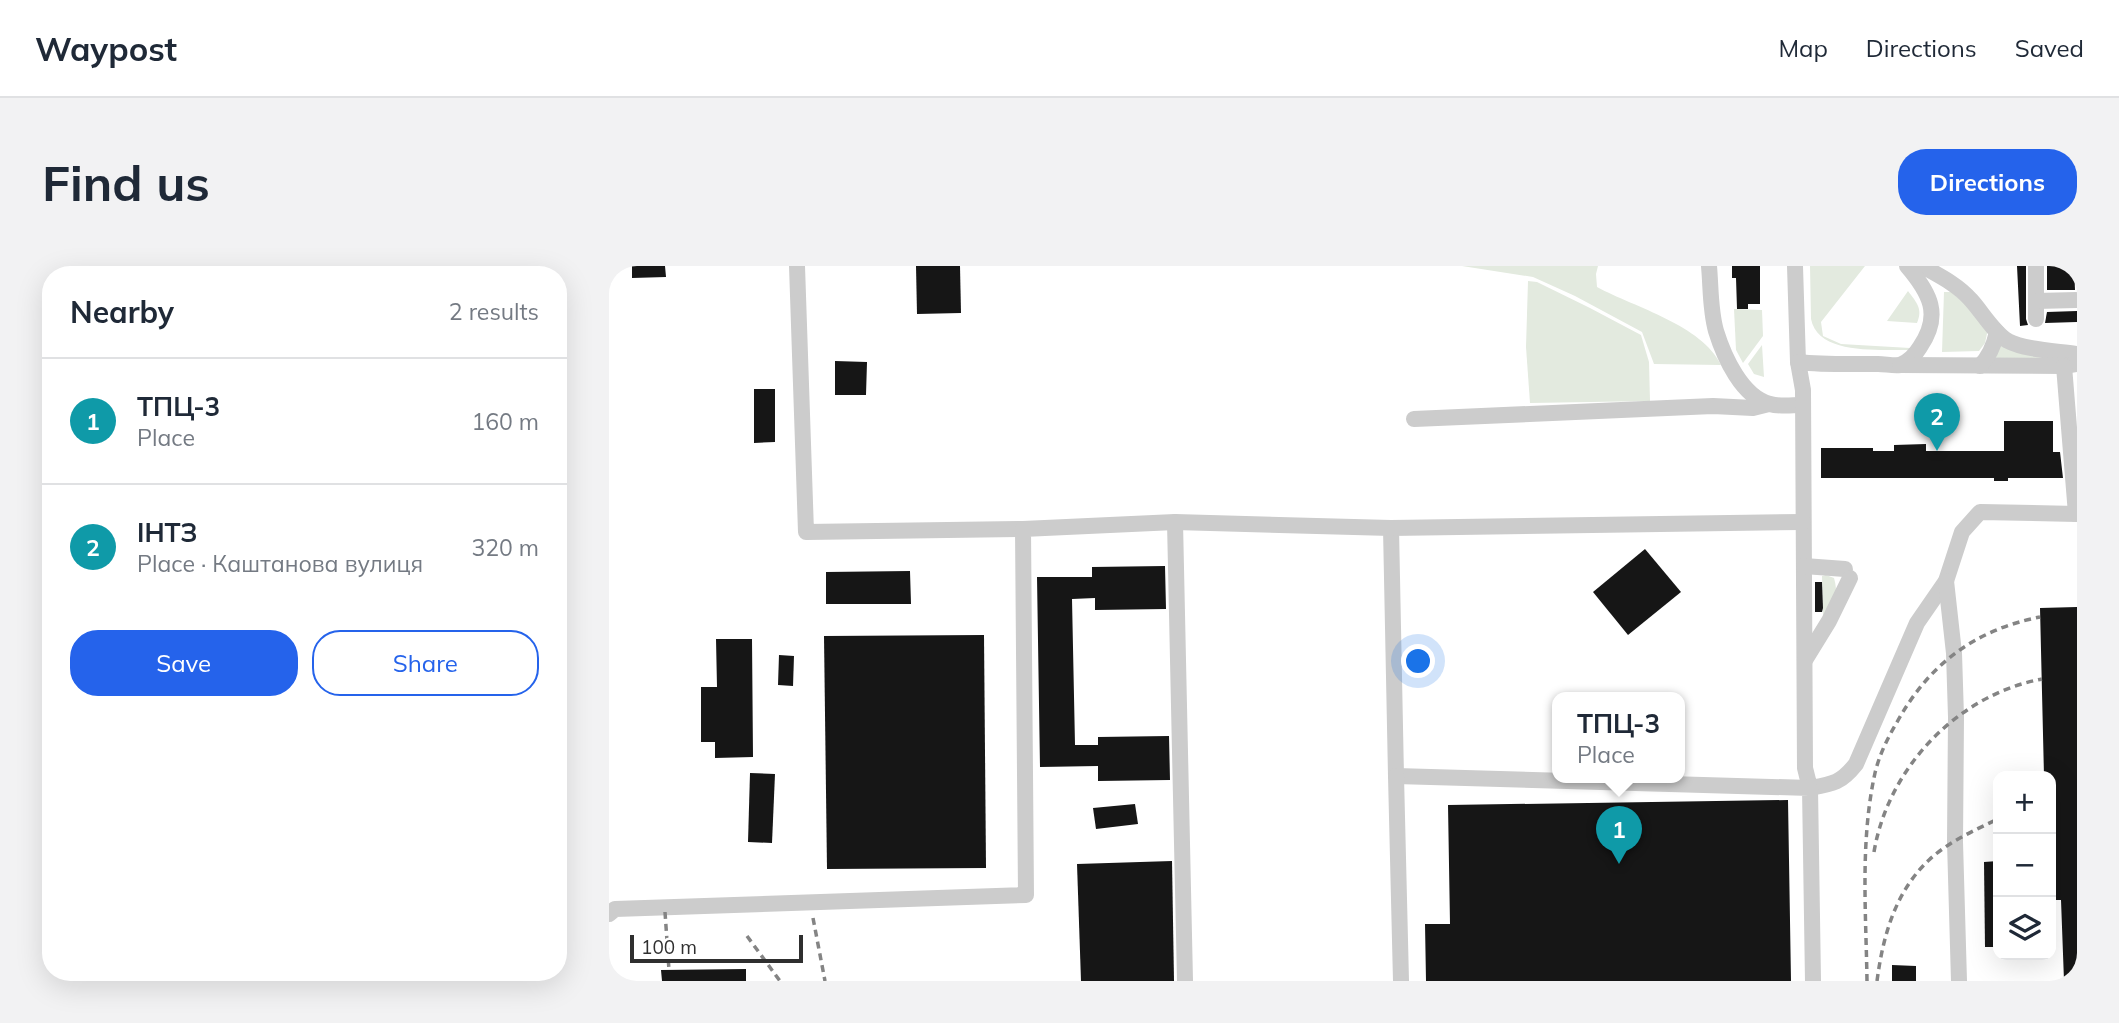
<!DOCTYPE html>
<meta charset="utf-8">
<style>
:root{--surface:#fff;--page:#f2f2f3;--text:#1f2937;--muted:#747a83;--line:#e0e1e3;--accent:#2563eb}
body{margin:0;font-family:Mulish,sans-serif;background:var(--page);color:var(--text)}
.controls{position:absolute;right:21px;bottom:21px;display:grid;overflow:hidden;border-radius:14px;box-shadow:0 7px 28px #0002}
.controls button{width:63px;height:63px;display:grid;place-items:center;padding:0;border:0;border-bottom:2px solid var(--line);background:var(--surface);color:var(--text);font:35px sans-serif}
.scale{position:absolute;left:21px;bottom:18px;width:173px;box-sizing:border-box;padding-left:7px;border:4px solid #2f2f2f;border-top:0;font-size:19px;line-height:24px;white-space:nowrap;color:#2f2f2f;-webkit-text-stroke:5px #fff;paint-order:stroke}
.you{position:absolute;left:810px;top:396px;width:24px;height:24px;margin:-18px;border:5px solid #fff;border-radius:50%;background:#1a73e8;box-shadow:0 0 0 10px #1a73e833}
.badge{display:grid;place-items:center;width:46px;height:46px;border-radius:50%;background:var(--accent);color:#fff;font-size:23px;font-weight:700}
.pin{position:absolute;translate:-50% -58px;filter:drop-shadow(0 2px 4px #0008)}
.pin::after{content:'';position:absolute;top:37px;width:24px;height:21px;background:inherit;clip-path:polygon(0 0,100% 0,50% 100%)}
.popup{position:absolute;left:943px;top:426px;width:133px;height:91px;box-sizing:border-box;display:grid;place-content:center;border-radius:14px;background:var(--surface);filter:drop-shadow(0 2px 5px #0005);font-size:23px;white-space:nowrap;color:var(--muted)}
.popup b{font-size:26px;color:var(--text)}
.popup::after{content:'';position:absolute;left:50%;top:100%;margin-left:-14px;border:14px solid transparent;border-top-color:var(--surface)}
.list{margin:0;padding:0;list-style:none}
h2{display:flex;justify-content:space-between;align-items:center;height:91px;margin:0;padding:0 28px;font-size:30px}
h2 small{font-size:23px;font-weight:400;color:var(--muted)}
.list li{display:grid;grid-template-columns:46px 1fr auto;gap:21px;align-items:center;box-sizing:border-box;height:126px;padding:0 28px;border-top:2px solid var(--line)}
.list b{display:block;font-size:26px;white-space:nowrap}
.list p{margin:0;font-size:23px;white-space:nowrap;color:var(--muted)}
.list em{font-size:23px;font-style:normal;color:var(--muted)}
.actions{display:flex;gap:14px;padding:21px 28px}
.actions a{flex:1;padding:16px 0;border:2px solid var(--accent);border-radius:28px;text-align:center;font-size:24px;color:var(--accent)}
.actions .main{background:var(--accent);color:#fff}
.icon{flex:none;width:38px;height:38px;fill:none;stroke:currentColor;stroke-width:2;stroke-linecap:round;stroke-linejoin:round}
.map{position:relative;flex:none;width:1468px;height:715px;overflow:hidden;border-radius:28px}
header{display:flex;align-items:center;gap:42px;box-sizing:border-box;height:98px;padding:0 35px;background:var(--surface);border-bottom:2px solid var(--line)}
header strong{font-size:33px}
nav{display:flex;gap:38px;margin-inline-start:auto;font-size:24px}
.intro{display:flex;align-items:center;justify-content:space-between;box-sizing:border-box;height:168px;padding:0 42px}
h1{margin:0;font-size:49px}
.button{padding:18px 32px;border-radius:28px;background:var(--accent);color:#fff;font-size:24px;font-weight:700}
main{display:flex;gap:42px;padding:0 42px}
aside{flex:1;background:var(--surface);border-radius:28px;box-shadow:0 7px 28px #0002}
.map>svg:first-child{display:block}
</style>
<header>
<strong>Waypost</strong>
<nav><a>Map</a><a>Directions</a><a>Saved</a></nav>
</header>
<div class="intro"><h1>Find us</h1><a class="button">Directions</a></div>
<main>
<aside>
<h2>Nearby<small>2 results</small></h2>
<ul class="list">
<li><span class="badge" style="background:#0f9aa8">1</span><div><b>ТПЦ-3</b><p>Place</p></div><em>160 m</em></li>
<li><span class="badge" style="background:#0f9aa8">2</span><div><b>ІНТЗ</b><p>Place · Каштанова вулиця</p></div><em>320 m</em></li>
</ul>
<div class="actions"><a class="main">Save</a><a>Share</a></div>
</aside>
<div class="map">
<svg width="1468" height="715" viewBox="0 0 1468 715">
<rect width="100%" height="100%" fill="#fff"/>
<g fill="#e3eadf">
<path d="M 853,0 L 989,0 L 987,8 L 988,21 C 1027,42 1093,59 1112,99 L 1045,98 L 1033,66 L 966,30 L 924,11 Z"/>
<path d="M 1201,0 L 1256,0 L 1212,56 L 1214,70 L 1232,78 L 1301,82 L 1301,84 C 1272,83 1209,90 1202,53 Z"/>
<polygon points="919,15 928,16 981,42 1032,69 1040,96 1041,135 921,137 917,81"/>
<path d="M 1299,25 C 1308,37 1314,43 1308,57 L 1278,55 Z"/>
<polygon points="1335,26 1342,26 1369,49 1379,63 1376,77 1370,85 1333,86"/>
<polygon points="1125,43 1153,44 1154,70 1134,97 1127,84"/>
<polygon points="1391,74 1449,92 1385,93"/>
<polygon points="1153,79 1155,111 1145,108 1139,98"/>
<path d="M 1217,309 L 1225,312 C 1230,330 1225,337 1214,351 L 1213,310 Z"/>
</g>
<g fill="#161616">
<polygon points="23,0 56,0 57,11 23,12"/>
<polygon points="307,0 351,0 352,47 308,48"/>
<polygon points="1123,0 1151,0 1151,38 1139,38 1139,43 1128,43 1127,12 1123,12"/>
<polygon points="1408,0 1417,0 1417,53 1419,59 1411,60"/>
<polygon points="1438,0 1465,0 1466,24 1438,24"/>
<polygon points="1468,45 1468,56 1436,57 1438,46"/>
<polygon points="226,95 258,96 257,129 226,129"/>
<polygon points="145,123 166,123 166,176 145,177"/>
<polygon points="1395,155 1444,155 1444,186 1451,186 1454,212 1399,212 1399,215 1385,215 1385,212 1212,212 1212,182 1264,182 1264,185 1285,185 1285,179 1317,178 1317,185 1395,185"/>
<polygon points="1036,283 1072,326 1019,369 984,326"/>
<polygon points="556,300 557,343 486,344 486,332 463,333 466,479 489,479 489,471 560,470 561,514 489,515 489,500 431,501 428,311 483,311 483,301"/>
<polygon points="301,305 302,338 217,338 217,306"/>
<polygon points="1206,316 1213,316 1214,342 1213,346 1206,346"/>
<polygon points="1468,341 1468,715 1455,715 1452,634 1442,634 1442,510 1435,510 1431,342"/>
<polygon points="375,369 377,602 218,603 215,370"/>
<polygon points="107,373 143,373 144,491 106,492 106,476 92,476 92,421 108,421"/>
<polygon points="170,389 185,390 184,420 169,419"/>
<polygon points="141,507 166,508 163,577 139,576"/>
<polygon points="1179,534 1182,715 817,715 816,658 841,658 839,539"/>
<polygon points="526,538 529,558 487,563 484,542"/>
<polygon points="563,595 565,715 472,715 468,598"/>
<polygon points="1389,595 1389,681 1376,681 1375,596"/>
<polygon points="1283,699 1307,700 1307,715 1283,715"/>
<polygon points="137,703 137,715 53,715 52,704"/>
</g>
<g fill="none" stroke-linecap="round" stroke-linejoin="round">
<g stroke="#ccc" stroke-width="16">
<polyline points="188,0 197,266 414,263"/>
<path d="M 1100,0 C 1102,22 1101,44 1107,65 C 1115,91 1133,131 1161,138 C 1171,141 1183,139 1194,139"/>
<path d="M 1186,0 L 1189,96 L 1194,124 L 1196,502 L 1201,522 C 1224,518 1232,517 1247,498 L 1308,357 L 1337,315 L 1353,266 L 1371,246 L 1468,248"/>
<path d="M 1313,0 C 1331,10 1349,19 1362,34 C 1373,46 1385,67 1399,75 C 1416,84 1448,85 1468,88"/>
<polyline points="1427,0 1427,53"/>
<polyline points="1427,35 1468,34"/>
<path d="M 1189,96 C 1216,99 1242,98 1269,98 C 1276,98 1285,100 1291,99 C 1299,96 1307,88 1311,81 C 1333,49 1321,27 1298,0"/>
<polyline points="1291,99 1455,100 1468,98"/>
<path d="M 1371,100 C 1381,90 1385,79 1388,66"/>
<polyline points="1455,100 1467,248"/>
<polyline points="805,153 1104,140 1144,142 1160,138"/>
<polyline points="566,256 576,715"/>
<polyline points="782,262 787,510 1201,522 1204,715"/>
<polyline points="1195,300 1236,303"/>
<polyline points="1337,315 1345,387 1347,451 1346,576 1350,715"/>
<polyline points="1196,394 1220,355 1241,312"/>
<polyline points="787,510 792,715"/>
<polyline points="0,648 6,643 417,629 414,263 566,256 782,262 1194,256"/>
</g>
<g stroke="#848484" stroke-width="3.5" stroke-dasharray="7 5" stroke-linecap="butt">
<path d="M 1265,586 C 1279,502 1348,429 1433,413"/>
<polyline points="56,646 60,704"/>
<polyline points="204,652 216,715"/>
<polyline points="138,670 171,715"/>
<path d="M 1258,715 C 1257,646 1251,575 1266,507 C 1270,490 1278,473 1287,458 C 1319,399 1365,364 1431,351"/>
<path d="M 1268,715 C 1274,670 1286,626 1320,594 C 1339,576 1366,564 1389,553"/>
</g>
</g>
</svg>
<div class="controls">
<button>+</button>
<button>−</button>
<button><svg class="icon" aria-label="layers" viewBox="0 0 24 24"><path d="M12 4l9 5-9 5-9-5zM3 14l9 5 9-5"/></svg></button>
</div>
<div class="scale">100 m</div>
<div class="you"></div>
<div class="pin badge" style="left:1010px;top:598px;background:#0f9aa8">1</div>
<div class="popup"><b>ТПЦ-3</b>Place</div>
<div class="pin badge" style="left:1328px;top:185px;background:#0f9aa8">2</div>
</div>
</main>
